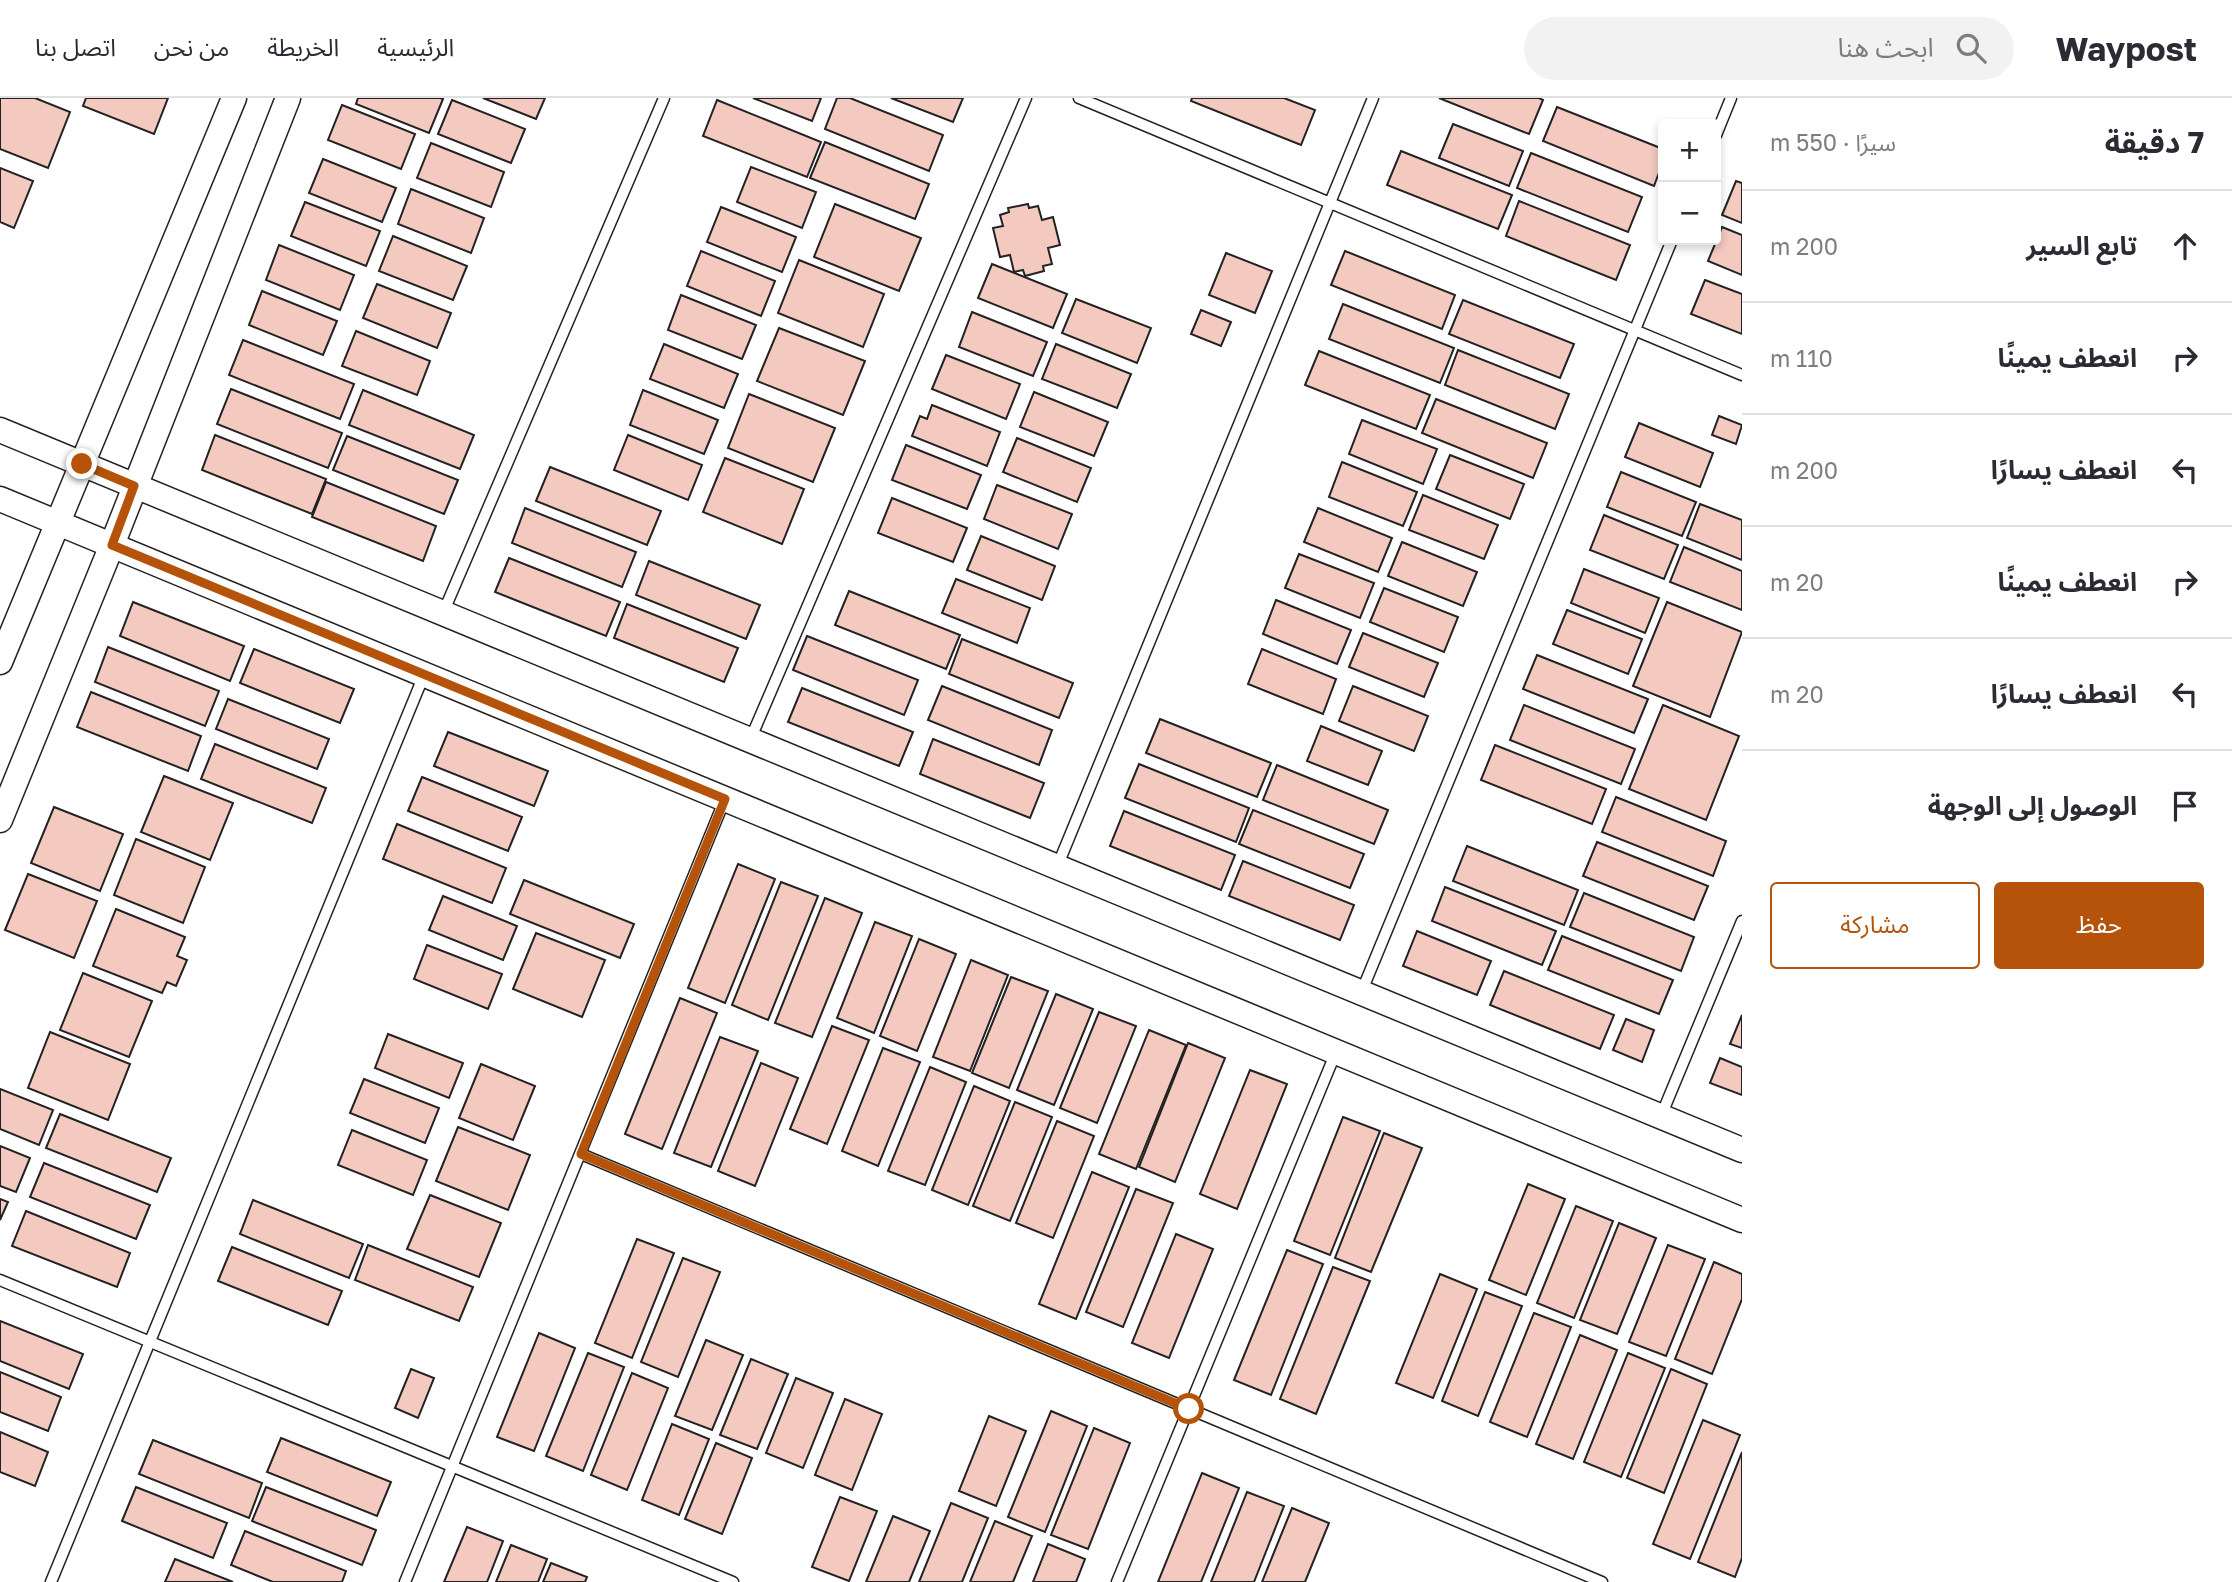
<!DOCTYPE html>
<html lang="ar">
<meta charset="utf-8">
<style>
:root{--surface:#fff;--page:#f2f2f3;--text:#2b2b33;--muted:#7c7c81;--line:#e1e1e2;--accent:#b45309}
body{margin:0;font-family:"Golos Text","Noto Sans Arabic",sans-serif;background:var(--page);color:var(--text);direction:rtl}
.controls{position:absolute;right:21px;top:21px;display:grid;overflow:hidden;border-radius:7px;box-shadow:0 4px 10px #0003}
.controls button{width:63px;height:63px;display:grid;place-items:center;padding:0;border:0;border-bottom:2px solid var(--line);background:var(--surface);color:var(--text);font:35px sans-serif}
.stop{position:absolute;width:21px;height:21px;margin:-16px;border:5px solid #b45309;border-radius:50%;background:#fff}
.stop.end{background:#b45309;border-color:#fff;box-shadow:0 2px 7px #0008}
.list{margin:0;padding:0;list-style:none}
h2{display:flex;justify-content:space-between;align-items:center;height:91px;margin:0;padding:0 28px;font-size:30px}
h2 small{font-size:23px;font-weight:400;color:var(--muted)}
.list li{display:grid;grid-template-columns:46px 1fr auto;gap:21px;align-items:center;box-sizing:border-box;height:112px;padding:0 28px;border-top:2px solid var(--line)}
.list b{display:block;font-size:26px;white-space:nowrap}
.list em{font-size:23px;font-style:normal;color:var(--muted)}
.actions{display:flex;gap:14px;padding:21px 28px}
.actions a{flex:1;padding:16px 0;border:2px solid var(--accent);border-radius:7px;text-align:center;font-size:24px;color:var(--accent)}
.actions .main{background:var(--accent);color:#fff}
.icon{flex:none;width:38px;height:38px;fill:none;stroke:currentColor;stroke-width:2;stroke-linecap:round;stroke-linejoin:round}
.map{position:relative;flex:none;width:1742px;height:1484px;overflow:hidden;direction:ltr}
header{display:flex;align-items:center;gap:42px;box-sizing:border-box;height:98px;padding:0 35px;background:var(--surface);border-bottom:2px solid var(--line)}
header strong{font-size:33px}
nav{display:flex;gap:38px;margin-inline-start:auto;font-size:24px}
.search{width:490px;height:63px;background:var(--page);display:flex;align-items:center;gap:18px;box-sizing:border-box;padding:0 24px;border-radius:38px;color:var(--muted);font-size:26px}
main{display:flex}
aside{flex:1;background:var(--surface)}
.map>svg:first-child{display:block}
</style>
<header>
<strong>Waypost</strong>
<div class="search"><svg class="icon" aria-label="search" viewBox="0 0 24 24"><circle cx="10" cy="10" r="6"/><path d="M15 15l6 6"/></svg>ابحث هنا</div>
<nav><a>الرئيسية</a><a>الخريطة</a><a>من نحن</a><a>اتصل بنا</a></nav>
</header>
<main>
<aside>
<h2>7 دقيقة<small>سيرًا · 550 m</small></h2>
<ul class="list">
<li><svg class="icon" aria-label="ahead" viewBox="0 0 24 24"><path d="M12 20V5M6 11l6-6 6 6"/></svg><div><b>تابع السير</b></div><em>200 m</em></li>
<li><svg class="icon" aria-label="right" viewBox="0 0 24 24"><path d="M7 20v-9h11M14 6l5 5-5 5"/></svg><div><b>انعطف يمينًا</b></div><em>110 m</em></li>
<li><svg class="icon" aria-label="left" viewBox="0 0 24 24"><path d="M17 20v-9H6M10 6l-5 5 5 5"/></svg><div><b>انعطف يسارًا</b></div><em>200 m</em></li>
<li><svg class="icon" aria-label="right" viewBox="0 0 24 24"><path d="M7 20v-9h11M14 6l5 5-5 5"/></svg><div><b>انعطف يمينًا</b></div><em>20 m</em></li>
<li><svg class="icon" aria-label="left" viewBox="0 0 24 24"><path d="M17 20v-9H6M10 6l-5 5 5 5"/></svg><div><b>انعطف يسارًا</b></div><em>20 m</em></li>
<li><svg class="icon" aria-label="arrive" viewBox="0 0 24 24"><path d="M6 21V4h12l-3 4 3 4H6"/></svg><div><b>الوصول إلى الوجهة</b></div></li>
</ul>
<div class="actions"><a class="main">حفظ</a><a>مشاركة</a></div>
</aside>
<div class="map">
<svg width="1742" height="1484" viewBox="0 0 1742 1484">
<rect width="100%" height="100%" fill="#fff"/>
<g fill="#f3c9c0" stroke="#222" stroke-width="2">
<polygon points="0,0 35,0 70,14 48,70 0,51"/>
<polygon points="86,0 168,0 154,36 83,8"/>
<polygon points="358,0 440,0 443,1 429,35 356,6"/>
<polygon points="483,0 545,0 536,21"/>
<polygon points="753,0 821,0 812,23"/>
<polygon points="837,0 850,0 943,37 929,73 825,31"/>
<polygon points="891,0 963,0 953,24"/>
<polygon points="1192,0 1284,0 1315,12 1301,47 1191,3"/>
<polygon points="1439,0 1539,0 1543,2 1529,36"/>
<polygon points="452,2 525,31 511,65 438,36"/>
<polygon points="717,2 821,44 807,79 703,38"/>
<polygon points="342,7 415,36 401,71 328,42"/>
<polygon points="1557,9 1663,51 1663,64 1654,88 1543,43"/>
<polygon points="1453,26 1523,53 1509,88 1439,60"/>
<polygon points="825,44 929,86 915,121 810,80"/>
<polygon points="431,45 504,74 491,109 417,80"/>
<polygon points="1401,53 1512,97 1498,131 1387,87"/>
<polygon points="1531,55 1642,99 1628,134 1517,90"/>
<polygon points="323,61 396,90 382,124 309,95"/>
<polygon points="751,69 816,94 802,130 737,104"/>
<polygon points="0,70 33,83 14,130 0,124"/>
<polygon points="1736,83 1742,85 1742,125 1722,117"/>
<polygon points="411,91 484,120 471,155 398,126"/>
<polygon points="1519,103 1630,147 1616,182 1506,138"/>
<polygon points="305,104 380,133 366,168 291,138"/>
<polygon points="835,106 921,140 899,193 814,159"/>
<polygon points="1028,106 1029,110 1038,108 1042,122 1053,119 1060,147 1048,150 1052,166 1043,168 1044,173 1025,178 1023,172 1014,174 1010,157 1000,159 993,130 1003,128 1000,117 1009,114 1008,110"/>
<polygon points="721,109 796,139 782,174 707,144"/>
<polygon points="1722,129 1742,137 1742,177 1708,163"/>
<polygon points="393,138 467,168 453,202 379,173"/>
<polygon points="279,147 354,177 340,212 266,182"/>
<polygon points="701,153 775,183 761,218 687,188"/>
<polygon points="1345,153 1455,197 1442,231 1331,187"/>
<polygon points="1226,155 1272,173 1255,215 1209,197"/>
<polygon points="799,162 884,196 863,249 778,215"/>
<polygon points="992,166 1067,196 1053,230 978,200"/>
<polygon points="1705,182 1742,196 1742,236 1691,216"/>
<polygon points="377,186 451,215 437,250 363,220"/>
<polygon points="262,193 337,223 323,257 249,227"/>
<polygon points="681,197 756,227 742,261 668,232"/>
<polygon points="1076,201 1151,230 1137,265 1062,235"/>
<polygon points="1463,202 1574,246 1560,280 1449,236"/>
<polygon points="1343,206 1454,250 1440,285 1329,241"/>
<polygon points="1201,212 1231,224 1221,248 1191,236"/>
<polygon points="972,214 1047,244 1033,278 959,249"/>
<polygon points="779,230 865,263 843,317 757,283"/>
<polygon points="356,233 430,263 417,297 342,268"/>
<polygon points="243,242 354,286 340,321 229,277"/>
<polygon points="664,246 738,276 724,310 650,281"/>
<polygon points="1056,246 1131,276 1117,310 1042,281"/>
<polygon points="1458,252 1569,296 1555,331 1445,287"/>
<polygon points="1319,253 1430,297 1416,331 1305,287"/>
<polygon points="946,257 1020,286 1006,321 932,291"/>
<polygon points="231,291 342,335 328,370 217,326"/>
<polygon points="363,292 474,337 460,371 349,327"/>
<polygon points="643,292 718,322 704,356 630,327"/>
<polygon points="1034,294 1108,324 1094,358 1020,329"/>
<polygon points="749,296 835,330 813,384 728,350"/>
<polygon points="1436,301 1547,345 1533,380 1422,335"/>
<polygon points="932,307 1000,334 987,368 912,338 920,318 927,321"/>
<polygon points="1719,318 1742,327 1736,346 1712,337"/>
<polygon points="1362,322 1437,351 1423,386 1349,356"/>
<polygon points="1639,325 1713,355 1700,389 1625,359"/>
<polygon points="215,337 326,381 312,416 202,372"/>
<polygon points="628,337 702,367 688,402 614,372"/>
<polygon points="347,338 458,382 444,416 333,372"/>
<polygon points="1017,340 1091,370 1077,404 1003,374"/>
<polygon points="906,347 981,377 967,411 892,382"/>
<polygon points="1450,357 1524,386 1510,421 1436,391"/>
<polygon points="725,360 804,391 782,446 703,414"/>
<polygon points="1342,364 1417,394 1403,428 1329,399"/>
<polygon points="550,369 661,413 647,447 536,403"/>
<polygon points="1621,374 1696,404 1682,438 1607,409"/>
<polygon points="326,384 436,428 423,463 312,419"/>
<polygon points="997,387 1072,416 1058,451 984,421"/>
<polygon points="1423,397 1498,427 1484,461 1409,432"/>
<polygon points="892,400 967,430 953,464 878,435"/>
<polygon points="1700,406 1742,422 1742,462 1687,440"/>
<polygon points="525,410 636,454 622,489 512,445"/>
<polygon points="1318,410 1392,440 1378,474 1304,444"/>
<polygon points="1604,417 1678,447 1664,481 1590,452"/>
<polygon points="981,438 1055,468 1042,502 967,472"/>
<polygon points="1402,444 1477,474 1463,508 1388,478"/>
<polygon points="1684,449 1742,473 1742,512 1670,484"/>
<polygon points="1299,456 1374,485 1360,520 1285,490"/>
<polygon points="509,460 620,504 606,538 495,494"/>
<polygon points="649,463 760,507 746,541 636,497"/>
<polygon points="1584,471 1659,500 1645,535 1571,505"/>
<polygon points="956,481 1030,510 1017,545 942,515"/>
<polygon points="1384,490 1458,519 1444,554 1370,524"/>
<polygon points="849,493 960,537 946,571 835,527"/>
<polygon points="1276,502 1351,532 1337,566 1263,536"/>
<polygon points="133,504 244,548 230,583 120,538"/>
<polygon points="1667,504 1742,534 1710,619 1633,588"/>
<polygon points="627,506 738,550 724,584 614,540"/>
<polygon points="1567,512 1642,541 1628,576 1553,546"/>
<polygon points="1363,535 1438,565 1424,599 1349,569"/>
<polygon points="807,538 918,582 904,617 793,572"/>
<polygon points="962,541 1073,585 1059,620 949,576"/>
<polygon points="108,549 219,593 205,628 95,584"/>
<polygon points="254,551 354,591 340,625 240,585"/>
<polygon points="1262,551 1336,581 1323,616 1248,586"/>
<polygon points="1537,557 1648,601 1634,635 1523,591"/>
<polygon points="942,588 1052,632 1039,667 928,622"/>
<polygon points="1353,588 1428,618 1414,653 1339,623"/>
<polygon points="802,590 913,634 899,668 788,624"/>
<polygon points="91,594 201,638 188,673 77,629"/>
<polygon points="228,601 329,641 317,671 216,631"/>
<polygon points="1524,607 1635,651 1621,686 1510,642"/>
<polygon points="1663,607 1739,638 1706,722 1629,691"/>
<polygon points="1160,621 1271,665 1257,699 1146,655"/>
<polygon points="1321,628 1382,653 1368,687 1307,663"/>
<polygon points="448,634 548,673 534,708 434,668"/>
<polygon points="933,641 1044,685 1030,720 920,676"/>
<polygon points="215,646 326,690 312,725 201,681"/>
<polygon points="1495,647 1606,691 1592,726 1481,682"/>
<polygon points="1139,666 1249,710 1236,744 1125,700"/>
<polygon points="1277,667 1388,712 1374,746 1263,702"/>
<polygon points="164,678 233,705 210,762 141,734"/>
<polygon points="422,679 522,719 508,753 408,713"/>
<polygon points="1616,699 1726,743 1713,778 1602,734"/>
<polygon points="54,709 123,736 100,793 31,765"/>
<polygon points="1253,712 1364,756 1350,790 1239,746"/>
<polygon points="1124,713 1235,757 1221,792 1110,748"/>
<polygon points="397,726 506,770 492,805 383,761"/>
<polygon points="136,741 205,769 183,825 114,797"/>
<polygon points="1597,744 1708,788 1694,822 1583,778"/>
<polygon points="1467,748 1578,792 1564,827 1453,783"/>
<polygon points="1243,763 1354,807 1340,842 1229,798"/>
<polygon points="738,766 775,781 725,905 688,890"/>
<polygon points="28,776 97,803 74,860 5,832"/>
<polygon points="524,782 634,826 620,860 510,816"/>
<polygon points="781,784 818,798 768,922 732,907"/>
<polygon points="1445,789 1556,833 1542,867 1432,823"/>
<polygon points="1584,795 1694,839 1681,873 1570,829"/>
<polygon points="443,798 517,828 503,862 429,832"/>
<polygon points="825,800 862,815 812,939 775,925"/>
<polygon points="116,811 185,839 177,858 187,862 176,888 167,884 162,895 93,868"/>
<polygon points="875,824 912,838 874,935 837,920"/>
<polygon points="1417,833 1491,863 1477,897 1403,868"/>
<polygon points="536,835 605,862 582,919 513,891"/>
<polygon points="1562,838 1673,882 1659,916 1548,872"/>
<polygon points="919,841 956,856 917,953 880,938"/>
<polygon points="427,847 502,876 488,911 414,881"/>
<polygon points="971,862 1008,877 970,973 933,959"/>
<polygon points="1504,873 1614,917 1600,951 1490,907"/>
<polygon points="83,875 152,903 129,959 60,932"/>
<polygon points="1011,879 1048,893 1009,990 972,975"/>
<polygon points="1056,896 1093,911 1054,1007 1017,992"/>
<polygon points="680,900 717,915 662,1051 625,1036"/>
<polygon points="1099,914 1136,928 1097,1025 1060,1010"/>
<polygon points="1742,917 1742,950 1730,946"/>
<polygon points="1626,921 1654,932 1642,964 1613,952"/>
<polygon points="832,928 869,942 827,1046 790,1031"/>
<polygon points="1149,932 1186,947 1136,1071 1099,1056"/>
<polygon points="50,934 130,966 108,1022 28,990"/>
<polygon points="388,936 463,965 449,1000 375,970"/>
<polygon points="720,939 758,953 711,1069 674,1055"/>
<polygon points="1188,945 1225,960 1175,1084 1139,1069"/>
<polygon points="883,950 920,964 878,1068 842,1053"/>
<polygon points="1720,960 1742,969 1742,997 1710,985"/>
<polygon points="761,965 798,980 755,1088 718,1073"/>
<polygon points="481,966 535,988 513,1042 459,1020"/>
<polygon points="930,969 966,984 925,1087 888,1073"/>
<polygon points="1250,972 1287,986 1237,1111 1200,1096"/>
<polygon points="364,981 439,1010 425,1045 350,1015"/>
<polygon points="974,988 1010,1003 968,1107 932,1092"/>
<polygon points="0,991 53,1012 39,1047 0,1031"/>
<polygon points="1015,1004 1052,1019 1010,1123 973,1108"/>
<polygon points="60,1016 171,1060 157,1094 46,1050"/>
<polygon points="1343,1019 1380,1033 1330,1157 1294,1143"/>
<polygon points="1057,1023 1094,1038 1053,1140 1016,1125"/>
<polygon points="458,1029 530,1057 508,1112 436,1083"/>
<polygon points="352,1032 427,1062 413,1097 338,1067"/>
<polygon points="1384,1035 1422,1050 1371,1174 1335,1160"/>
<polygon points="0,1048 30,1060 16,1094 0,1088"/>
<polygon points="44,1065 150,1107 136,1141 30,1099"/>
<polygon points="1092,1074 1129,1089 1076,1221 1039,1206"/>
<polygon points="1528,1086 1565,1101 1526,1197 1489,1182"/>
<polygon points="1136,1091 1173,1105 1123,1229 1086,1214"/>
<polygon points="430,1097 501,1125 479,1179 407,1151"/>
<polygon points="0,1101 8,1104 0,1122"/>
<polygon points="253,1102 363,1146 349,1180 240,1136"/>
<polygon points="1576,1108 1613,1123 1574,1220 1537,1205"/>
<polygon points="26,1113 130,1155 117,1189 12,1148"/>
<polygon points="1619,1125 1656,1140 1617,1236 1580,1222"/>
<polygon points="1176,1136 1213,1151 1169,1260 1132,1245"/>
<polygon points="637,1141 674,1155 632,1260 595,1245"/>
<polygon points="368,1147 473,1189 459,1223 355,1182"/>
<polygon points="1668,1147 1705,1161 1666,1258 1629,1244"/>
<polygon points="232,1149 342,1193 328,1227 218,1183"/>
<polygon points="1287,1152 1323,1166 1271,1297 1234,1282"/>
<polygon points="683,1160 720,1174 678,1279 641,1264"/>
<polygon points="1714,1164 1742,1176 1742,1201 1712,1276 1675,1261"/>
<polygon points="1333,1169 1370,1183 1316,1316 1280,1301"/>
<polygon points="1440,1176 1477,1191 1433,1300 1396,1285"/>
<polygon points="1485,1194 1522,1208 1478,1318 1442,1303"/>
<polygon points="1534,1215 1571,1229 1527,1339 1490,1324"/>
<polygon points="0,1223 83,1256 69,1291 0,1263"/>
<polygon points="539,1235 575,1250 534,1353 497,1339"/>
<polygon points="1580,1237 1617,1252 1573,1361 1536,1346"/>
<polygon points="706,1242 743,1257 712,1332 675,1318"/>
<polygon points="588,1255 624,1269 583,1373 546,1358"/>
<polygon points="1628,1255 1665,1270 1621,1379 1584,1364"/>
<polygon points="751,1261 788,1276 757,1351 720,1337"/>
<polygon points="411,1271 434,1280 418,1320 395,1310"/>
<polygon points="1671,1271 1707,1286 1664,1395 1627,1380"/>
<polygon points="0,1274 61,1299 48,1333 0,1314"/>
<polygon points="632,1275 668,1290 627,1392 591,1377"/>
<polygon points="796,1280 833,1295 803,1370 766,1355"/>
<polygon points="845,1301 882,1316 852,1392 815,1377"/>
<polygon points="1051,1313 1087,1328 1045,1434 1008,1419"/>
<polygon points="989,1318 1026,1333 996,1408 959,1393"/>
<polygon points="1703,1322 1740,1337 1690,1461 1653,1446"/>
<polygon points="672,1326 709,1341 679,1417 642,1402"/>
<polygon points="1094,1330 1130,1345 1088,1451 1051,1437"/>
<polygon points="0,1334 48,1354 35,1388 0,1374"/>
<polygon points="281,1340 391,1384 377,1418 267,1374"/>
<polygon points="153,1342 262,1385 249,1420 139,1376"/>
<polygon points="716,1345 752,1360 722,1436 685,1421"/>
<polygon points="1742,1354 1742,1460 1735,1479 1698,1464"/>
<polygon points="1202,1375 1239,1390 1201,1484 1158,1484"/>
<polygon points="136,1389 227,1425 213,1460 122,1423"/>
<polygon points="266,1389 376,1432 362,1467 252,1423"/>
<polygon points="1247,1394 1284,1408 1254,1484 1211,1484"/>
<polygon points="840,1399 877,1413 849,1483 812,1469"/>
<polygon points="951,1405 988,1420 962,1484 919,1484"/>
<polygon points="1292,1410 1329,1425 1305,1484 1262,1484"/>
<polygon points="893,1418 930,1433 909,1484 866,1484"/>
<polygon points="995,1423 1032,1438 1013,1484 970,1484"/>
<polygon points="467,1429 503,1443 487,1484 444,1484"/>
<polygon points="245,1433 346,1473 342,1484 273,1484 231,1467"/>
<polygon points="1048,1446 1085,1461 1076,1484 1033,1484"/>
<polygon points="511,1447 547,1461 538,1484 496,1484"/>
<polygon points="175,1461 233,1484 165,1484"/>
<polygon points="551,1465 587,1479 585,1484 543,1484"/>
</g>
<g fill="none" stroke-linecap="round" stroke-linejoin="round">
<g stroke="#222" stroke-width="13">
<g id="service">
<polyline points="1079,0 1742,277"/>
<polyline points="1716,37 1731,0"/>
<polyline points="443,515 664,0"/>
<polyline points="750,642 1026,0"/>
<polyline points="1057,769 1373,0"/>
<polyline points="1361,895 1672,142"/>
<polyline points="1661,1018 1742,823"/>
<polyline points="581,1056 1602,1484"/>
<polyline points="0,1182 733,1484"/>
<polyline points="51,1484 424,577"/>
<polyline points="405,1484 725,701"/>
<polyline points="1117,1484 1336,954"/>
</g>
</g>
<g stroke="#222" stroke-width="27">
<g id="tertiary">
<polyline points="0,332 1742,1052"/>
<polyline points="0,401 1742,1122"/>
<polyline points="0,564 234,0"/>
<polyline points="0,722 112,447 288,0"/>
</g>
</g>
<use href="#service" stroke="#fff" stroke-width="10"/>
<use href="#tertiary" stroke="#fff" stroke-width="24"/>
</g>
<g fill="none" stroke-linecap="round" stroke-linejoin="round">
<polyline stroke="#b45309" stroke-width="9" points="82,366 134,388 112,447 725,701 581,1056 1189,1311"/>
</g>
</svg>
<div class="controls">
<button>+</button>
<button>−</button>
</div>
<div class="stop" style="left:1189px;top:1311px"></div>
<div class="stop end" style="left:82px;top:366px"></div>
</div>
</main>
